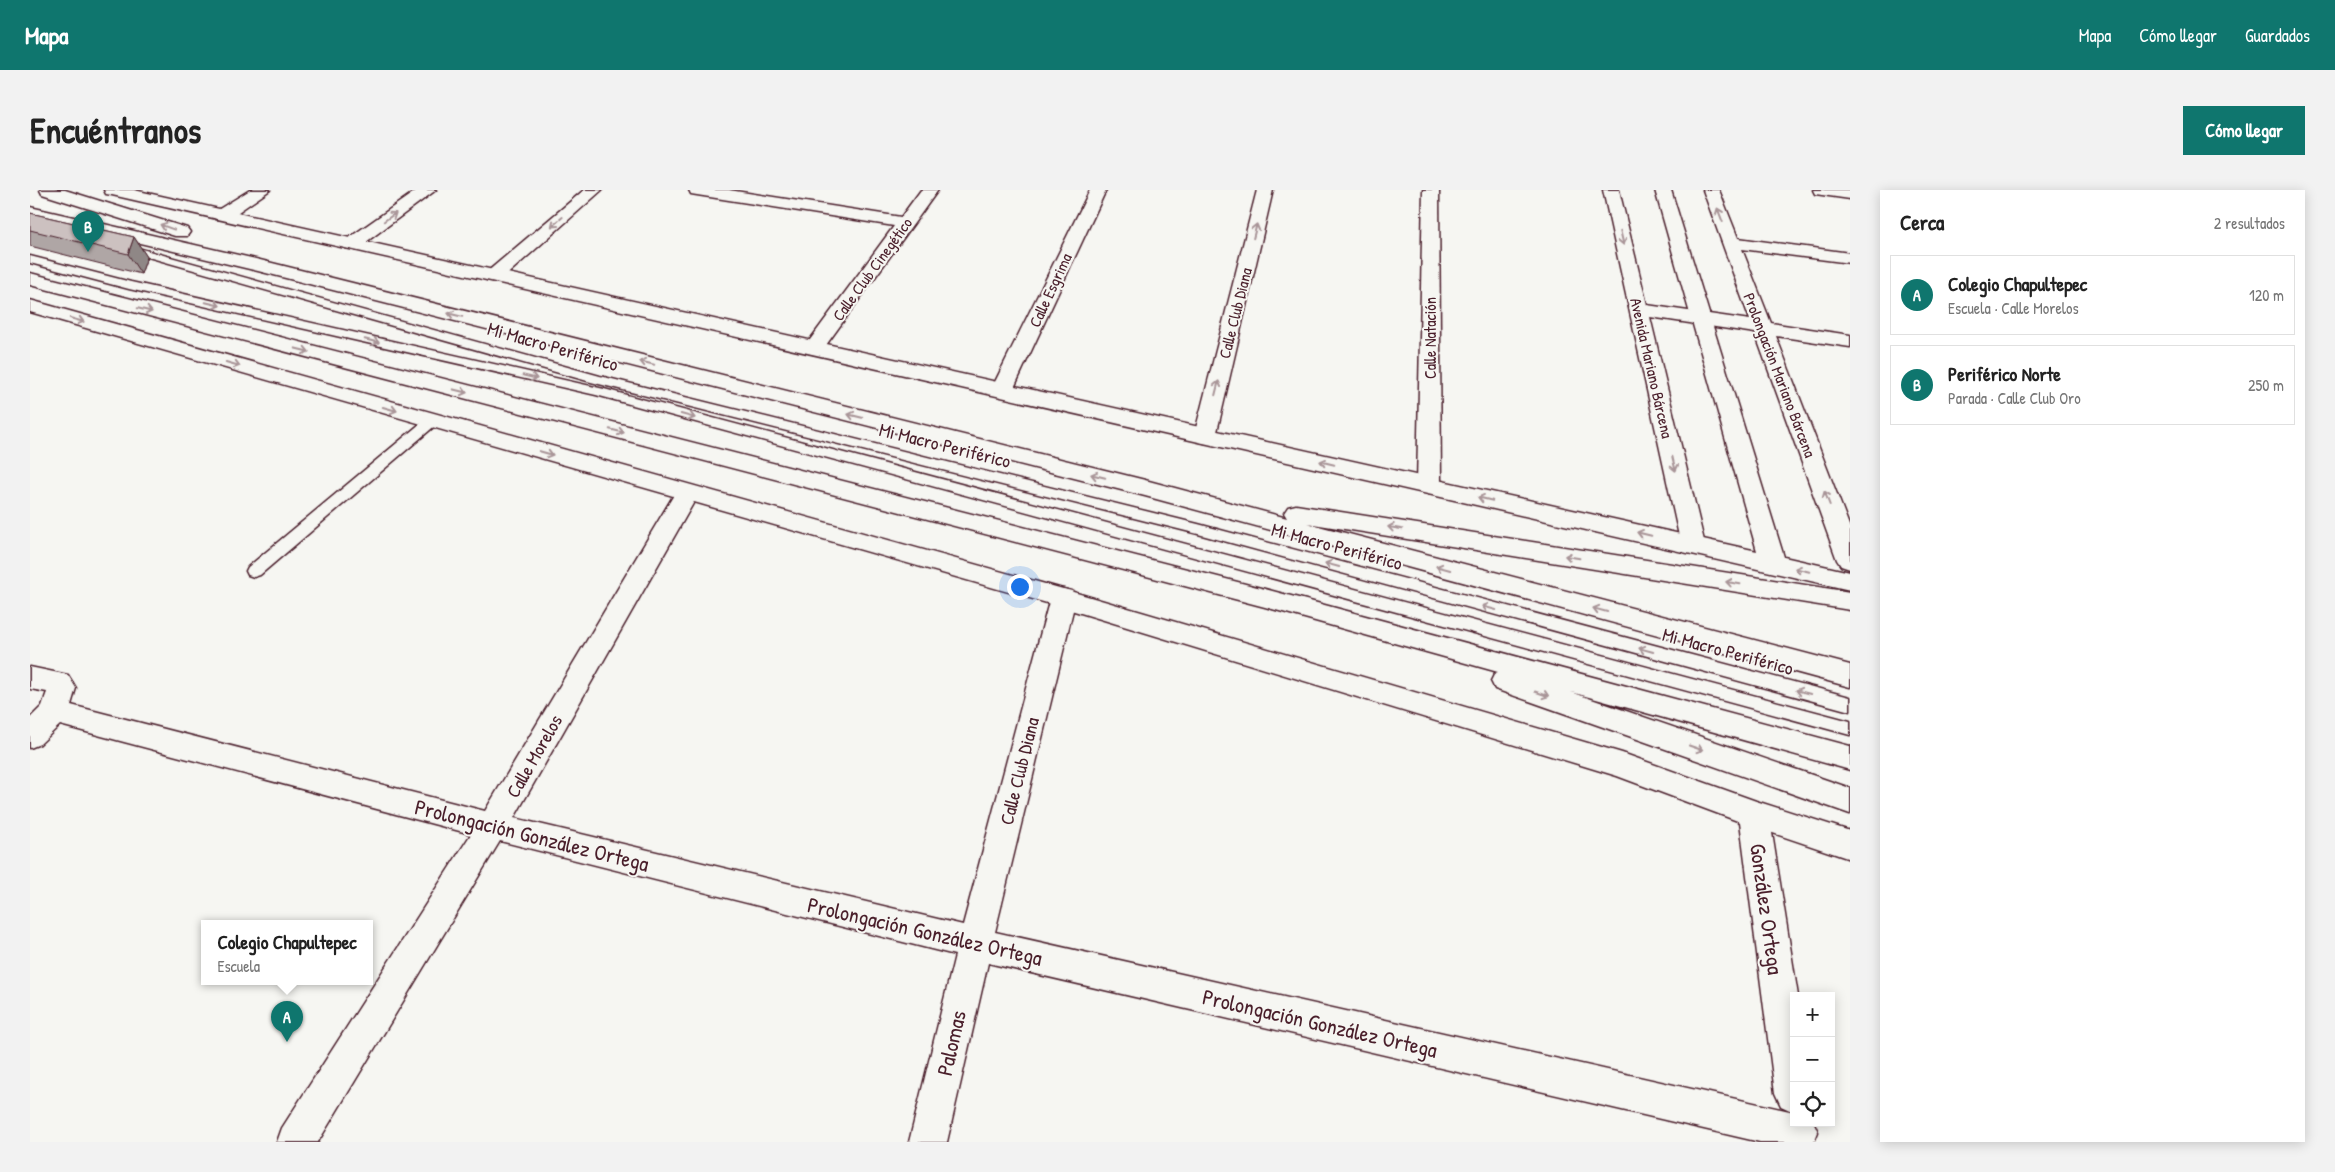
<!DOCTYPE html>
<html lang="es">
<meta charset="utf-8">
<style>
:root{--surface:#fff;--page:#f2f2f2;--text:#222;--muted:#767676;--line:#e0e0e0;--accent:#0f766e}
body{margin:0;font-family:"Patrick Hand",sans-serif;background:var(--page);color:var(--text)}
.controls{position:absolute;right:15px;bottom:15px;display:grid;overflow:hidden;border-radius:0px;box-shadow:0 2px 12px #0003}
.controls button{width:45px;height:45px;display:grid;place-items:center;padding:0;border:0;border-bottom:1px solid var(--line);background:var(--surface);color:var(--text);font:25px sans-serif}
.you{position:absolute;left:989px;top:396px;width:18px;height:18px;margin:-12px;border:4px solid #fff;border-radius:50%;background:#1a73e8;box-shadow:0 0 0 8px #1a73e833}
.badge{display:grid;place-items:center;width:32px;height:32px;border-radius:50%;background:var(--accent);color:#fff;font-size:16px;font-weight:700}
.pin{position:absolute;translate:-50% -41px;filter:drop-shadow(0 1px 2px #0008)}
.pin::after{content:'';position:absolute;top:26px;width:18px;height:15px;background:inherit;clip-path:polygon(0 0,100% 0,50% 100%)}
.popup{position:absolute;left:171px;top:730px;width:172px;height:65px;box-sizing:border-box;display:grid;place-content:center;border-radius:0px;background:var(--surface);filter:drop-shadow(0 1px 4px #0005);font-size:16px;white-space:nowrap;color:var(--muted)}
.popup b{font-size:19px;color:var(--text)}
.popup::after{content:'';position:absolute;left:50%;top:100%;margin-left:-10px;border:10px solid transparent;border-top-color:var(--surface)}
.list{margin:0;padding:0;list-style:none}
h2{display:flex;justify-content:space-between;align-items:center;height:65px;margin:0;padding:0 20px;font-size:21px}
h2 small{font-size:16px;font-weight:400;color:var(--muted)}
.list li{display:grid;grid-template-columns:32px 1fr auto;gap:15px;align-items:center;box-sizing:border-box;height:80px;margin:0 10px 10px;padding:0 10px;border:1px solid var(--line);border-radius:0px}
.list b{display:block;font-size:19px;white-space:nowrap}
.list p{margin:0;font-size:16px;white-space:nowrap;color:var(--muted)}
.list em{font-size:16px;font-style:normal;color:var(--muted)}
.icon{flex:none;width:28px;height:28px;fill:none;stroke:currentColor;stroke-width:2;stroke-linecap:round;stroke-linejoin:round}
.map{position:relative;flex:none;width:1820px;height:952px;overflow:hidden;border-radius:0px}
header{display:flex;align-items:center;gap:30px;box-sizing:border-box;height:70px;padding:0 25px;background:var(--accent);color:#fff}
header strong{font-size:24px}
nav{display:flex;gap:28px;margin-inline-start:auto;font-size:18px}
.intro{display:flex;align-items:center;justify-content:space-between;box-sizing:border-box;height:120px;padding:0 30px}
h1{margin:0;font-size:35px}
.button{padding:12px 22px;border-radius:0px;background:var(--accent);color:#fff;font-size:18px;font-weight:700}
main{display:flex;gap:30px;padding:0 30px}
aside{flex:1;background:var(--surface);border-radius:0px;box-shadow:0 2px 12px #0003}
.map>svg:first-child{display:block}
</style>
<header>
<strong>Mapa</strong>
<nav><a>Mapa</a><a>Cómo llegar</a><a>Guardados</a></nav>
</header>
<div class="intro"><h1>Encuéntranos</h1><a class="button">Cómo llegar</a></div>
<main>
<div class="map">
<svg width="1820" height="952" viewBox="0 0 1820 952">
<rect width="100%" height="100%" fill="#f6f6f2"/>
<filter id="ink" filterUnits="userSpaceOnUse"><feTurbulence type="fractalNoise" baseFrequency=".02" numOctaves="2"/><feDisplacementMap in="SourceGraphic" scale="10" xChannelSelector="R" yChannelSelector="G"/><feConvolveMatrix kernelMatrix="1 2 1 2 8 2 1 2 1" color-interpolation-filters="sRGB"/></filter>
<g filter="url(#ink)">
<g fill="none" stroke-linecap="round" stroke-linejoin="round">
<g stroke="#4a1f2b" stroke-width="3">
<g id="service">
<polygon points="90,53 570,186 1168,334 1820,507 1820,521 1168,344 561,192 86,58 84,56"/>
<polygon points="0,66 101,92 574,199 1820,531 1820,545 566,205 99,99 0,73"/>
<polygon points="402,227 409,231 407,234 230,385 224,387 218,385 216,381 218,377 397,228"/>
</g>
</g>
<g stroke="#4a1f2b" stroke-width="3">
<g id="minor">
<polygon points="220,0 240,0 198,29 186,29 183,25 186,21"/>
<polygon points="387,0 406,0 328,58 316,58 313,54 316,50"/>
<polygon points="554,0 572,0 471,90 457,90 455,86 457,82"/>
<polygon points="659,0 699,0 871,27 891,0 908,0 791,162 784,164 777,162 774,158 864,36 667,5 661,4"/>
<polygon points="1060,0 1076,0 983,200 979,204 972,206 965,204 961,200"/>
<polygon points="1227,0 1243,0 1186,246 1183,251 1175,253 1167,251 1164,246"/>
<polygon points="1393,0 1409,0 1411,296 1407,301 1399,304 1391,301 1387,296"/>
<polygon points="1573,0 1589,0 1617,115 1720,130 1673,0 1689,0 1708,48 1820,63 1820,73 1712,59 1741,133 1820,145 1820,157 1746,146 1820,338 1820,379 1811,376 1807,370 1725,143 1620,127 1675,355 1672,361 1663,364 1654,361 1651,355"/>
<polygon points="1783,0 1820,0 1820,9 1785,4"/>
<polygon points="657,295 665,298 669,303 484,628 933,735 1020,408 1024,401 1033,399 1042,401 1046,408 965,742 1764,922 1764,933 1784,933 1788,942 1784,952 1730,952 958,773 917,952 879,952 925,765 470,651 288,952 247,952 252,938 441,644 30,535 10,554 0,558 0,528 12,516 17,502 0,499 0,477 38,485 46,498 41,515 455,621 645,303 649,298"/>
<polygon points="1724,611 1735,615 1739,624 1768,806 1764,806 1764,922 1751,916 1745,903 1709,624 1713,615"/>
</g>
</g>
<g stroke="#4a1f2b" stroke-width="3">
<g id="tertiary">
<polygon points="74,0 104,0 1727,361 1625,0 1641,0 1754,367 1820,382 1820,400 82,5 76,4"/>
<polygon points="0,110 1033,399 1592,563 1726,611 1820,641 1820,669 1713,633 1587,586 1031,417 0,122"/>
</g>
</g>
<g stroke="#4a1f2b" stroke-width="3">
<g id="trunk">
<polygon points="10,0 35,0 157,38 160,42 157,46 145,46 12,4"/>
<polygon points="0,17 230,70 1115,290 1257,328 1254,323 1258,317 1266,315 1820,402 1820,420 1277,333 1820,475 1820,497 1115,306 228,81 0,27"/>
<polygon points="0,83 1235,399 1820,556 1820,580 1541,502 1820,598 1820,624 1465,499 1461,491 1465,483 1468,482 1235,417 0,95"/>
</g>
</g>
<use href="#service" fill="#f6f6f2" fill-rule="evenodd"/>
<use href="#minor" fill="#f6f6f2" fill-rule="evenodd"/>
<use href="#tertiary" fill="#f6f6f2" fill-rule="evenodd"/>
<use href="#trunk" fill="#f6f6f2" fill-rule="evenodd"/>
</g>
<polygon fill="#afa6a5" stroke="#4a1f2b" points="0,23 104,47 117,67 111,84 0,56"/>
<polygon fill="#8f8786" stroke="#4a1f2b" points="104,47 117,67 111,84 98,64"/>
<polygon fill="#ccc1c0" stroke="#4a1f2b" points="0,23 104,47 98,64 0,40"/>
<defs><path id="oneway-shaft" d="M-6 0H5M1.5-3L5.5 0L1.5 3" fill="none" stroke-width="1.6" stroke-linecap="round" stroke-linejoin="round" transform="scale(1.25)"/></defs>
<g stroke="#a99598">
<use href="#oneway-shaft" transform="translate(1690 25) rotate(-111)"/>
<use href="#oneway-shaft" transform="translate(360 27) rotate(-35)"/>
<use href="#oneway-shaft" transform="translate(527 32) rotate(139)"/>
<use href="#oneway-shaft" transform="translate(137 37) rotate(-160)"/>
<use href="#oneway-shaft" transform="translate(1225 41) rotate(-76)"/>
<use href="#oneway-shaft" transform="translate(1592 48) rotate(77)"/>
<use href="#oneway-shaft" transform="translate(183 114) rotate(13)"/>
<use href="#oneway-shaft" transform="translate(115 120) rotate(14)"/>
<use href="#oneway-shaft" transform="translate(425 125) rotate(-166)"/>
<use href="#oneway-shaft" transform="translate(47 130) rotate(16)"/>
<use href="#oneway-shaft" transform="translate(342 151) rotate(13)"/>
<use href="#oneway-shaft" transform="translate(272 160) rotate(14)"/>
<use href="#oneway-shaft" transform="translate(617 173) rotate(-166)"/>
<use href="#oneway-shaft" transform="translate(203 174) rotate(16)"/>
<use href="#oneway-shaft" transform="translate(500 187) rotate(13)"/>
<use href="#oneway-shaft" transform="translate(1187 198) rotate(-76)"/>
<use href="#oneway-shaft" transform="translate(430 201) rotate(14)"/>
<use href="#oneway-shaft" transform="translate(360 219) rotate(16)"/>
<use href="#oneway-shaft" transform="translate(658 226) rotate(15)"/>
<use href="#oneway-shaft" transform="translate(825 226) rotate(-166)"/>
<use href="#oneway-shaft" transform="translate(587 241) rotate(14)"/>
<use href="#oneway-shaft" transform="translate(516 263) rotate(16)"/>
<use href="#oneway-shaft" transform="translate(1297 273) rotate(-167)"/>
<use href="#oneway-shaft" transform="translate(1644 274) rotate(77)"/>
<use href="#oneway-shaft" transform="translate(1068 286) rotate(-166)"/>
<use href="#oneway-shaft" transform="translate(1797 308) rotate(-111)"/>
<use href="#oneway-shaft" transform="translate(1455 309) rotate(-167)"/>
<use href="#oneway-shaft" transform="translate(1365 338) rotate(-171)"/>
<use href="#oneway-shaft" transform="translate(1614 344) rotate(-167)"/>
<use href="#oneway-shaft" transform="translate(1542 367) rotate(-171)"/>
<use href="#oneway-shaft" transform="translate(1302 375) rotate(-165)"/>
<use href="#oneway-shaft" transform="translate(1413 378) rotate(-165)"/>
<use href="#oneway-shaft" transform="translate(1772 380) rotate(-167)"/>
<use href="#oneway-shaft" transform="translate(1703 393) rotate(-171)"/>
<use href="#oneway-shaft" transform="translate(1459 418) rotate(-165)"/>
<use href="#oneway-shaft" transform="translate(1570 420) rotate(-165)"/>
<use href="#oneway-shaft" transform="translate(1616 460) rotate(-165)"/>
<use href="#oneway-shaft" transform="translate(1773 502) rotate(-165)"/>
<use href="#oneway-shaft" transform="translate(1512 504) rotate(19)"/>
<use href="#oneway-shaft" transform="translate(1666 558) rotate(19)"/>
</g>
</g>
<g text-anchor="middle" stroke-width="4" stroke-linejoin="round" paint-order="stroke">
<g font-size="16" fill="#4a1f2b" stroke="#f6f6f2">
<text transform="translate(842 79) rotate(-54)" y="6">Calle Club Cinegético</text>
<text transform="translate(1020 100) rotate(-65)" y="6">Calle Esgrima</text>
<text transform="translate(1205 123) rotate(-76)" y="6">Calle Club Diana</text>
<text transform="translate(1400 148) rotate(-90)" y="6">Calle Natación</text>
<text transform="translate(1622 178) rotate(77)" y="6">Avenida Mariano Bárcena</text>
<text transform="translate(1750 185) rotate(69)" y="6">Prolongación Mariano Bárcena</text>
</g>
<g font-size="19" fill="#4a1f2b" stroke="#f6f6f2">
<text transform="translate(523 156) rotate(16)" y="7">Mi Macro Periférico</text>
<text transform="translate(915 255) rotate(14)" y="7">Mi Macro Periférico</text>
<text transform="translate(1307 356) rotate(15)" y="7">Mi Macro Periférico</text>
<text transform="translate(1698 461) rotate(15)" y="7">Mi Macro Periférico</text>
<text transform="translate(504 566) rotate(-60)" y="7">Calle Morelos</text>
<text transform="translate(989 581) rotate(-76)" y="7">Calle Club Diana</text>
</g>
<g font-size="22" fill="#4a1f2b" stroke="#f6f6f2">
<text transform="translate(502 645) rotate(14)" y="8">Prolongación González Ortega</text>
<text transform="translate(1737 719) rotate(82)" y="8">González Ortega</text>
<text transform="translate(895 741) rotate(13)" y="8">Prolongación González Ortega</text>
<text transform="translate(1290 833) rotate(13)" y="8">Prolongación González Ortega</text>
<text transform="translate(921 853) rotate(-77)" y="8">Palomas</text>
</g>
</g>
</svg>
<div class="controls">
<button>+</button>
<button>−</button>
<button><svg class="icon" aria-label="locate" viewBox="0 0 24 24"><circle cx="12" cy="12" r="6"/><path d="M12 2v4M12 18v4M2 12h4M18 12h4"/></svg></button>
</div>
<div class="you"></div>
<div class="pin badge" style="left:257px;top:852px">A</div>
<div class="popup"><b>Colegio Chapultepec</b>Escuela</div>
<div class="pin badge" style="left:58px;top:62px">B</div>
</div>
<aside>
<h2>Cerca<small>2 resultados</small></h2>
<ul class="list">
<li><span class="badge">A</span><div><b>Colegio Chapultepec</b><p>Escuela · Calle Morelos</p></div><em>120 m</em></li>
<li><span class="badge">B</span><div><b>Periférico Norte</b><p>Parada · Calle Club Oro</p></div><em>250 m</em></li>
</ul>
</aside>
</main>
